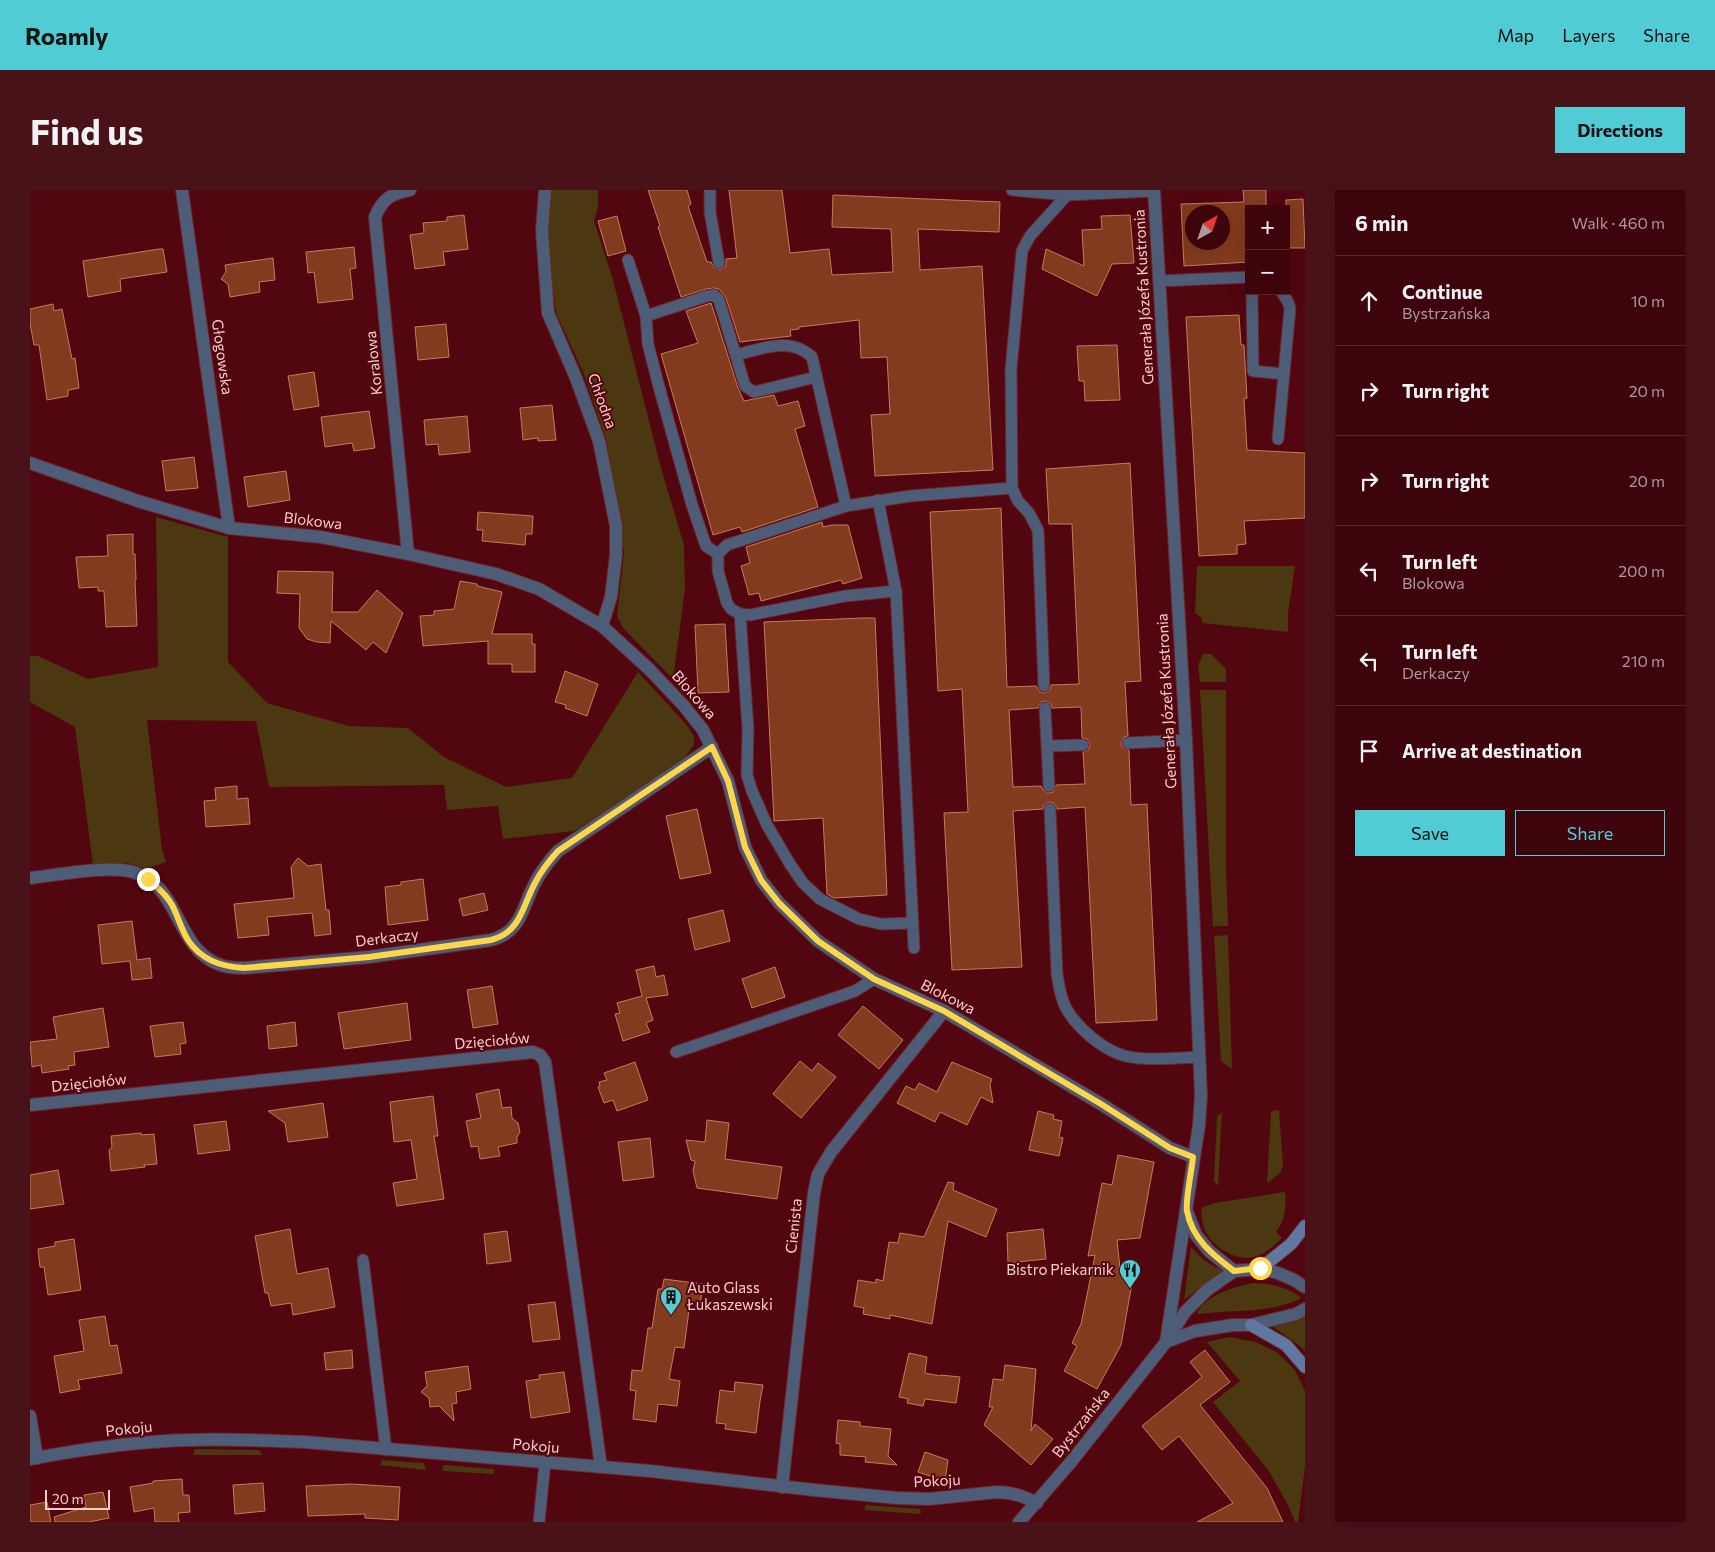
<!DOCTYPE html>
<meta charset="utf-8">
<style>
:root{--surface:#3e040b;--page:#491219;--text:#f1f3f6;--muted:#ad989d;--line:#57252c;--accent:#51ccd5}
body{margin:0;font-family:Commissioner,sans-serif;background:var(--page);color:var(--text)}
.controls{position:absolute;right:15px;top:15px;display:grid;overflow:hidden;border-radius:0px;box-shadow:0 5px 20px #0002}
.controls button{width:45px;height:45px;display:grid;place-items:center;padding:0;border:0;border-bottom:1px solid var(--line);background:var(--surface);color:var(--text);font:25px sans-serif}
.compass{position:absolute;left:1155px;top:15px;width:45px;height:45px;border-radius:50%;background:var(--surface);box-shadow:0 5px 20px #0002;rotate:40deg}
.scale{position:absolute;left:15px;bottom:12px;width:65px;box-sizing:border-box;padding-left:5px;border:2px solid #fccdcb;border-top:0;font-size:14px;line-height:18px;white-space:nowrap;color:#fccdcb;-webkit-text-stroke:4px #52060f;paint-order:stroke}
.stop{position:absolute;width:15px;height:15px;margin:-11px;border:4px solid #ffd54a;border-radius:50%;background:#fff}
.stop.end{background:#ffd54a;border-color:#fff;box-shadow:0 1px 5px #0008}
.list{margin:0;padding:0;list-style:none}
h2{display:flex;justify-content:space-between;align-items:center;height:65px;margin:0;padding:0 20px;font-size:21px}
h2 small{font-size:16px;font-weight:400;color:var(--muted)}
.list li{display:grid;grid-template-columns:32px 1fr auto;gap:15px;align-items:center;box-sizing:border-box;height:90px;padding:0 20px;border-top:1px solid var(--line)}
.list b{display:block;font-size:19px;white-space:nowrap}
.list p{margin:0;font-size:16px;white-space:nowrap;color:var(--muted)}
.list em{font-size:16px;font-style:normal;color:var(--muted)}
.actions{display:flex;gap:10px;padding:15px 20px}
.actions a{flex:1;padding:11px 0;border:1px solid var(--accent);border-radius:0px;text-align:center;font-size:18px;color:var(--accent)}
.actions .main{background:var(--accent);color:#111}
.icon{flex:none;width:28px;height:28px;fill:none;stroke:currentColor;stroke-width:2;stroke-linecap:round;stroke-linejoin:round}
.map{position:relative;flex:none;width:1275px;height:1332px;overflow:hidden;border-radius:0px}
header{display:flex;align-items:center;gap:30px;box-sizing:border-box;height:70px;padding:0 25px;background:var(--accent);color:#111}
header strong{font-size:24px}
nav{display:flex;gap:28px;margin-inline-start:auto;font-size:18px}
.intro{display:flex;align-items:center;justify-content:space-between;box-sizing:border-box;height:120px;padding:0 30px}
h1{margin:0;font-size:35px}
.button{padding:12px 22px;border-radius:0px;background:var(--accent);color:#111;font-size:18px;font-weight:700}
main{display:flex;gap:30px;padding:0 30px}
aside{flex:1;background:var(--surface);border-radius:0px;box-shadow:0 5px 20px #0002}
.map>svg:first-child{display:block}
</style>
<header>
<strong>Roamly</strong>
<nav><a>Map</a><a>Layers</a><a>Share</a></nav>
</header>
<div class="intro"><h1>Find us</h1><a class="button">Directions</a></div>
<main>
<div class="map">
<svg width="1275" height="1332" viewBox="0 0 1275 1332">
<rect width="100%" height="100%" fill="#52060f"/>
<g fill="#4b3810">
<polygon points="521,0 568,0 568,17 564,31 583,90 631,278 654,355 655,399 643,489 593,438 587,426 594,363 587,312 576,249 554,184 526,123 517,50"/>
<polygon points="126,327 198,347 198,472 237,513 319,536 378,538 414,567 476,597 542,588 608,482 656,534 664,546 664,555 658,563 650,573 544,641 473,649 468,616 417,620 414,595 239,597 226,531 117,530 132,659 136,672 116,679 98,673 63,675 45,537 0,512 0,466 8,466 58,489 128,477"/>
<polygon points="1167,376 1265,376 1258,423 1258,442 1173,433 1171,427 1165,423"/>
<polygon points="1173,464 1181,464 1196,479 1196,492 1170,492 1168,475"/>
<polygon points="1170,500 1196,500 1196,680 1198,736 1183,736"/>
<polygon points="1198,745 1202,879 1191,871 1184,746"/>
<polygon points="1249,920 1253,975 1250,983 1237,993 1241,921"/>
<polygon points="1192,922 1188,996 1184,991 1187,927"/>
<path d="M 1255,1002 C 1256,1017 1256,1029 1246,1042 L 1252,1048 C 1244,1055 1237,1063 1227,1066 C 1209,1073 1186,1059 1177,1044 C 1172,1036 1172,1027 1171,1018 L 1185,1013 Z"/>
<polygon points="1161,1057 1175,1071 1193,1081 1176,1093 1154,1110"/>
<path d="M 1223,1093 C 1240,1094 1256,1096 1270,1107 L 1270,1109 C 1239,1124 1202,1119 1169,1124 L 1167,1123 C 1176,1105 1204,1097 1223,1093 Z"/>
<polygon points="1275,1126 1275,1161 1267,1154 1242,1136"/>
<polygon points="1199,1147 1226,1152 1248,1163 1265,1180 1275,1201 1275,1276 1268,1332 1265,1332 1260,1319 1239,1281 1183,1212 1210,1191 1177,1152"/>
<polygon points="165,1259 229,1260 232,1265 163,1265"/>
<polygon points="352,1270 394,1273 396,1280 350,1275"/>
<polygon points="414,1275 464,1279 464,1284 412,1281"/>
<polygon points="836,1315 890,1319 891,1324 834,1320"/>
</g>
<g fill="#823b1e" stroke="#c77a5c" fill-rule="evenodd">
<polygon points="618,0 657,0 661,14 658,16 677,72 681,72 684,78 690,80 696,76 696,69 707,68 699,0 752,0 760,63 799,59 802,85 863,82 861,39 802,37 803,5 970,12 969,42 888,39 890,80 952,76 963,280 845,286 841,225 860,224 857,167 831,168 829,130 769,137 769,139 760,140 761,146 710,152 696,108 689,99 683,98 676,99 651,107 628,37 630,36"/>
<path d="M 1213,0 L 1236,0 L 1236,19 L 1219,19 L 1219,72 L 1154,76 L 1151,14 L 1214,12 ZM 1162,22 L 1192,22 L 1192,52 L 1162,52 Z"/>
<polygon points="1273,9 1275,58 1256,58 1256,10"/>
<polygon points="434,25 438,59 413,62 415,75 385,79 380,45 394,43 393,33 417,31 417,27"/>
<polygon points="1100,25 1104,73 1082,74 1067,106 1012,79 1016,59 1054,76 1052,40 1072,39 1071,26"/>
<polygon points="587,26 596,61 578,66 568,31"/>
<polygon points="324,57 326,78 320,79 323,109 288,113 284,82 278,83 276,62"/>
<polygon points="129,59 133,59 137,82 90,89 91,101 58,107 53,71"/>
<polygon points="243,68 245,90 229,92 230,102 200,107 198,94 191,89 196,82 195,75"/>
<polygon points="681,113 708,198 714,211 744,205 748,216 768,211 775,236 765,239 788,317 712,342 710,337 683,345 631,164 668,153 656,121"/>
<polygon points="23,114 24,121 32,119 42,169 45,168 49,198 38,200 38,206 17,210 9,155 4,155 0,134 0,119"/>
<polygon points="1209,125 1211,155 1214,155 1217,208 1214,209 1217,260 1275,263 1275,328 1214,331 1216,354 1207,355 1207,364 1169,366 1156,127"/>
<polygon points="416,134 419,167 388,170 385,137"/>
<polygon points="1087,155 1090,210 1055,211 1054,191 1049,191 1047,156"/>
<polygon points="284,182 289,216 264,220 258,186"/>
<polygon points="522,215 526,250 508,251 508,248 493,250 490,218"/>
<polygon points="339,221 345,258 324,261 322,253 295,257 291,227"/>
<polygon points="437,226 440,262 409,265 408,254 396,255 394,230"/>
<polygon points="164,267 168,298 136,301 132,271"/>
<path d="M 1100,273 L 1111,491 L 1095,492 L 1098,546 L 1094,547 L 1091,553 L 1092,557 L 1099,560 L 1101,615 L 1117,614 L 1127,830 L 1066,833 L 1055,617 L 1027,619 L 1024,613 L 1019,612 L 1014,615 L 1013,619 L 983,621 L 992,777 L 922,780 L 914,623 L 938,622 L 932,499 L 908,501 L 900,322 L 971,318 L 977,497 L 1006,496 L 1010,502 L 1015,503 L 1020,500 L 1021,495 L 1049,494 L 1042,334 L 1019,334 L 1016,279 ZM 1015,511 L 1021,514 L 1022,518 L 1051,517 L 1052,548 L 1057,549 L 1060,554 L 1059,559 L 1053,562 L 1055,594 L 1026,595 L 1023,602 L 1019,603 L 1013,600 L 1011,596 L 983,597 L 979,520 L 1008,518 L 1011,512 Z"/>
<polygon points="256,281 260,310 218,317 214,287"/>
<polygon points="448,322 503,326 502,344 496,344 495,355 452,351 453,340 447,340"/>
<polygon points="792,332 793,337 802,335 818,335 832,388 813,394 811,390 731,411 729,403 719,405 711,376 720,373 716,357"/>
<polygon points="103,344 103,364 105,364 106,390 105,390 107,436 76,437 74,401 68,401 68,397 49,398 46,367 78,366 77,345"/>
<polygon points="248,381 303,382 302,422 328,422 347,400 373,423 356,463 343,452 336,460 301,431 300,453 287,452 277,449 269,438 270,404 247,403"/>
<polygon points="430,391 447,394 447,396 472,402 462,444 502,444 502,454 505,454 505,482 482,482 482,474 458,474 458,451 393,456 390,426 404,425 404,421 424,419"/>
<polygon points="833,428 845,428 857,705 804,708 797,704 793,628 744,631 734,432"/>
<polygon points="695,434 699,502 668,503 665,435"/>
<polygon points="535,481 568,494 557,526 535,518 536,515 525,512"/>
<polygon points="207,596 207,609 218,608 220,634 176,637 174,611 186,610 185,598"/>
<polygon points="667,619 681,683 650,689 636,626"/>
<polygon points="268,668 278,676 291,674 296,720 299,720 301,744 285,746 282,723 237,727 239,745 208,748 204,714 264,708 261,677"/>
<polygon points="393,689 398,730 358,735 355,697 371,695 371,692"/>
<polygon points="454,703 458,720 433,726 429,709"/>
<polygon points="693,720 700,751 665,760 658,729"/>
<polygon points="102,731 107,770 120,768 122,788 102,790 100,771 72,774 68,735"/>
<polygon points="624,776 626,787 634,785 638,805 616,808 623,830 616,833 620,842 593,851 585,824 590,823 587,813 612,806 606,780"/>
<polygon points="745,777 755,807 722,818 712,789"/>
<polygon points="462,796 468,834 443,838 437,800"/>
<polygon points="377,813 381,850 314,859 308,823"/>
<polygon points="833,816 873,850 849,879 808,845"/>
<polygon points="73,818 79,857 44,862 45,875 38,876 39,879 12,883 11,875 2,877 0,852 27,849 23,827"/>
<polygon points="153,832 156,853 150,854 151,864 125,867 120,836"/>
<polygon points="265,832 267,856 239,859 237,836"/>
<polygon points="770,871 782,881 788,873 806,887 771,928 743,904"/>
<polygon points="605,872 618,910 587,921 583,910 574,913 568,897 570,896 569,892 577,890 574,883"/>
<polygon points="922,872 962,889 960,894 963,913 951,907 937,935 910,922 905,932 867,913 876,896 885,900 889,893 907,902"/>
<polygon points="469,899 472,918 481,917 482,928 488,933 490,942 487,947 487,953 468,957 470,966 450,969 448,956 441,957 436,931 451,928 446,904"/>
<polygon points="403,906 408,946 404,946 414,1009 367,1016 363,993 387,989 381,950 364,952 360,912"/>
<polygon points="293,913 298,947 258,952 255,933 238,921"/>
<polygon points="1008,921 1024,925 1023,929 1032,931 1029,947 1033,948 1029,966 999,960"/>
<polygon points="677,930 699,933 695,969 752,977 747,1009 667,998 663,981 665,971 661,970 656,950 675,952"/>
<polygon points="196,931 200,960 168,964 164,935"/>
<polygon points="111,943 111,945 124,944 127,974 114,975 115,977 81,981 79,960 82,957 81,946"/>
<polygon points="620,948 624,987 593,991 588,952"/>
<polygon points="1088,965 1124,972 1110,1048 1087,1050 1090,1079 1104,1082 1091,1155 1067,1199 1034,1181 1047,1156 1042,1153 1051,1134 1057,1105 1065,1065 1058,1066 1072,993 1082,995"/>
<polygon points="28,980 34,1014 0,1019 0,985"/>
<polygon points="918,992 924,993 923,1000 967,1019 956,1047 918,1031 902,1134 860,1125 860,1129 833,1124 834,1118 824,1116 828,1090 846,1093 846,1089 853,1091 859,1052 868,1053 870,1043 894,1047"/>
<polygon points="260,1039 267,1084 298,1078 305,1117 263,1125 261,1113 241,1116 238,1103 235,1103 225,1046"/>
<polygon points="1013,1039 1016,1069 978,1073 977,1043"/>
<polygon points="477,1041 481,1071 457,1074 454,1044"/>
<polygon points="44,1049 51,1100 18,1105 14,1077 10,1077 8,1059 25,1056 25,1052"/>
<polygon points="634,1089 673,1094 670,1115 660,1113 654,1158 645,1157 639,1189 650,1191 647,1216 628,1214 626,1232 603,1229 606,1201 600,1200 602,1180 612,1181 618,1138 622,1138 628,1099 632,1099"/>
<polygon points="525,1112 530,1149 503,1152 498,1115"/>
<polygon points="75,1126 80,1156 87,1155 92,1183 48,1190 50,1199 30,1203 24,1166 54,1161 49,1130"/>
<polygon points="322,1160 323,1178 296,1180 294,1163"/>
<polygon points="1175,1160 1200,1192 1170,1215 1237,1298 1253,1332 1167,1332 1203,1313 1149,1246 1132,1260 1112,1236 1172,1187 1160,1172"/>
<polygon points="879,1163 897,1167 895,1183 910,1186 911,1185 930,1187 926,1213 895,1209 893,1216 877,1213 878,1209 869,1207"/>
<polygon points="975,1175 1006,1179 1001,1241 1005,1234 1023,1249 1001,1275 954,1235 963,1217 959,1217 963,1189 973,1190"/>
<polygon points="438,1176 441,1199 426,1202 427,1213 422,1214 424,1231 409,1216 400,1217 399,1208 391,1202 397,1196 395,1182"/>
<polygon points="534,1182 540,1222 501,1228 496,1191 510,1189 509,1185"/>
<polygon points="705,1192 733,1195 730,1211 726,1243 695,1239 696,1234 686,1233 690,1200 704,1202"/>
<polygon points="808,1230 830,1232 830,1236 861,1239 858,1266 867,1275 835,1272 836,1267 810,1265 810,1254 806,1253"/>
<polygon points="895,1262 918,1270 915,1291 888,1282"/>
<polygon points="152,1289 153,1305 159,1305 160,1322 148,1323 149,1332 125,1332 124,1318 104,1322 100,1297 123,1293 123,1291"/>
<polygon points="233,1293 235,1321 205,1324 203,1295"/>
<polygon points="322,1294 370,1297 368,1330 335,1328 335,1324 278,1326 276,1296"/>
<polygon points="73,1302 79,1328 59,1332 25,1332 24,1327 56,1317 54,1305"/>
<polygon points="17,1312 21,1332 0,1332 0,1315"/>
</g>
<g fill="none" stroke-linecap="round" stroke-linejoin="round">
<g stroke="#6d262d" stroke-width="13">
<g id="service">
<polyline points="680,0 680,22 689,73"/>
<polyline points="982,0 1037,5 1124,1"/>
<polyline points="598,70 616,126 677,106 684,105 689,110 715,196 724,202 786,187"/>
<polyline points="1129,91 1219,87"/>
<polyline points="1222,101 1223,181 1254,184"/>
<polyline points="616,126 618,154 629,197 662,315 676,356 688,364"/>
<path d="M 706,165 C 731,159 760,146 782,167 L 816,316"/>
<polyline points="1248,249 1260,118 1258,112 1251,101"/>
<polyline points="848,310 866,401 884,758"/>
<polyline points="866,401 815,406 720,425 710,424 701,419 697,413 688,381 688,364 697,355 816,316 880,306 982,298"/>
<polyline points="710,424 718,539 717,585 722,601 737,635 760,674 773,693 790,709 829,729 851,734 883,733"/>
<polyline points="1014,496 1008,340 999,323 988,311 982,298 981,179 992,61 1000,46 1037,5"/>
<polyline points="1015,518 1019,596"/>
<polyline points="1098,553 1156,550"/>
<polyline points="1018,556 1053,555"/>
<path d="M 1020,619 L 1027,784 C 1029,795 1030,807 1036,818 C 1047,838 1073,860 1095,866 C 1117,871 1147,868 1169,867"/>
<polyline points="646,862 825,801 844,789"/>
<polyline points="333,1070 356,1260"/>
<polyline points="509,1332 515,1273"/>
</g>
</g>
<g stroke="#6d262d" stroke-width="14">
<g id="minor">
<polyline points="152,0 199,338"/>
<polyline points="515,0 512,41 518,123 546,188 569,251 586,336 586,365 581,407 572,436"/>
<polyline points="1124,0 1156,550 1171,906 1169,935 1136,1152"/>
<polyline points="0,273 108,311 199,338 291,347 378,364 466,384 509,399 572,436 620,480 654,516 673,540 698,591 715,657 731,690 749,713 788,751 844,789 914,821 1071,914 1140,958 1163,967"/>
<path d="M 378,364 L 345,27 C 352,9 362,3 380,0"/>
<path d="M 0,688 C 28,685 77,675 103,682 C 150,695 145,757 188,774 C 196,778 206,778 214,778 L 339,767 L 461,750 C 492,742 492,717 505,693 C 511,681 519,671 528,661 L 682,557"/>
<polyline points="0,915 503,862 510,865 515,872 571,1277"/>
<polyline points="1157,1022 1166,1045 1179,1061 1204,1081"/>
<polyline points="0,1226 7,1268"/>
<path d="M 0,1269 C 53,1259 106,1251 160,1250 C 198,1248 237,1251 275,1252 L 620,1281 L 784,1300 L 867,1308 L 899,1309 L 967,1302 C 982,1302 993,1306 1007,1313"/>
<polyline points="752,1297 784,1003 788,984 801,962 914,821"/>
</g>
</g>
<g stroke="#6d262d" stroke-width="14">
<g id="tertiary">
<polyline points="1136,1152 1165,1141 1203,1135 1221,1135 1266,1124 1275,1119"/>
<polyline points="989,1332 1041,1272 1136,1152 1155,1122 1177,1100 1204,1081 1230,1079 1248,1083 1264,1090 1275,1097"/>
</g>
</g>
<g stroke="#6d262d" stroke-width="14">
<g id="secondary">
<polyline points="1230,1079 1261,1054 1275,1036"/>
<polyline points="1221,1135 1256,1155 1275,1177"/>
</g>
</g>
<use href="#service" stroke="#4d5c77" stroke-width="11"/>
<use href="#minor" stroke="#4d5c77" stroke-width="12"/>
<use href="#tertiary" stroke="#4d5c77" stroke-width="12"/>
<use href="#secondary" stroke="#6077a2" stroke-width="12"/>
</g>
<g fill="none" stroke-linecap="round" stroke-linejoin="round">
<path stroke="#ffd54a" stroke-width="6" d="M 118,689 C 127,697 136,704 142,715 C 148,726 151,739 158,750 C 171,770 192,777 214,778 L 339,767 L 461,750 C 491,742 492,717 505,693 C 511,681 519,671 528,661 L 682,557 L 698,591 L 715,657 L 731,690 L 749,713 L 788,751 L 844,789 L 914,821 L 1071,914 L 1140,958 L 1163,967 C 1162,979 1155,1012 1157,1021 C 1162,1049 1183,1065 1204,1081 L 1230,1078"/>
</g>
<defs>
<g id="restaurant-pin" transform="scale(1.125)"><path d="M0 17L-7.5 6A9.5 9.5 0 1 1 7.5 6Z" fill="#51ccd5" stroke="#52060f"/><path d="M-5-6h1v4h1v-4h1v4h1v-4h1v5L-1.5 .5V6h-2V.5L-5-1ZM5-6V6H3V1.5H1.5Q1.5-4 5-6Z" fill="#111"/></g>
<g id="building-pin" transform="scale(1.125)"><path d="M0 17L-7.5 6A9.5 9.5 0 1 1 7.5 6Z" fill="#51ccd5" stroke="#52060f"/><path d="M-4-6H4V6H1V3H-1V6H-4ZM-2.5-4.3h1.7v1.8h-1.7ZM.8-4.3h1.7v1.8H.8ZM-2.5-1h1.7V.8h-1.7ZM.8-1h1.7V.8H.8Z" fill="#111"/></g>
</defs>
<g fill-rule="evenodd">
<use href="#restaurant-pin" x="1100" y="1080"/>
<use href="#building-pin" x="641" y="1107"/>
</g>
<g text-anchor="middle" stroke-width="4" stroke-linejoin="round" paint-order="stroke">
<g font-size="15" fill="#fccdcb" stroke="#52060f">
<text transform="translate(1114 107) rotate(-93)" y="5">Generała Józefa Kustronia</text>
<text transform="translate(192 167) rotate(82)" y="5">Głogowska</text>
<text transform="translate(344 173) rotate(-96)" y="5">Koralowa</text>
<text transform="translate(572 211) rotate(70)" y="5">Chłodna</text>
<text transform="translate(283 331) rotate(7)" y="5">Blokowa</text>
<text transform="translate(664 505) rotate(49)" y="5">Blokowa</text>
<text transform="translate(1137 511) rotate(-93)" y="5">Generała Józefa Kustronia</text>
<text transform="translate(357 748) rotate(-7)" y="5">Derkaczy</text>
<text transform="translate(918 807) rotate(27)" y="5">Blokowa</text>
<text transform="translate(462 851) rotate(-5)" y="5">Dzięciołów</text>
<text transform="translate(59 893) rotate(-6)" y="5">Dzięciołów</text>
<text transform="translate(764 1036) rotate(-84)" y="5">Cienista</text>
<text transform="translate(1051 1233) rotate(-52)" y="5">Bystrzańska</text>
<text transform="translate(99 1239) rotate(-6)" y="5">Pokoju</text>
<text transform="translate(506 1256) rotate(5)" y="5">Pokoju</text>
<text transform="translate(907 1291) rotate(-3)" y="5">Pokoju</text>
</g>
<g font-size="15" fill="#fccdcb" stroke="#52060f" text-anchor="end">
<text x="1084" y="1085">Bistro Piekarnik</text>
<text x="657" y="1103" text-anchor="start">Auto Glass<tspan x="657" dy="17">Łukaszewski</tspan></text>
</g>
</g>
</svg>
<div class="controls">
<button>+</button>
<button>−</button>
</div>
<svg class="compass" viewBox="-18 -18 36 36"><path d="M0-13l5 13h-10z" fill="#e53935"/><path d="M0 13l5-13h-10z" fill="#ad989d"/></svg>
<div class="scale">20 m</div>
<div class="stop" style="left:1230px;top:1078px"></div>
<div class="stop end" style="left:118px;top:689px"></div>
</div>
<aside>
<h2>6 min<small>Walk · 460 m</small></h2>
<ul class="list">
<li><svg class="icon" aria-label="ahead" viewBox="0 0 24 24"><path d="M12 20V5M6 11l6-6 6 6"/></svg><div><b>Continue</b><p>Bystrzańska</p></div><em>10 m</em></li>
<li><svg class="icon" aria-label="right" viewBox="0 0 24 24"><path d="M7 20v-9h11M14 6l5 5-5 5"/></svg><div><b>Turn right</b></div><em>20 m</em></li>
<li><svg class="icon" aria-label="right" viewBox="0 0 24 24"><path d="M7 20v-9h11M14 6l5 5-5 5"/></svg><div><b>Turn right</b></div><em>20 m</em></li>
<li><svg class="icon" aria-label="left" viewBox="0 0 24 24"><path d="M17 20v-9H6M10 6l-5 5 5 5"/></svg><div><b>Turn left</b><p>Blokowa</p></div><em>200 m</em></li>
<li><svg class="icon" aria-label="left" viewBox="0 0 24 24"><path d="M17 20v-9H6M10 6l-5 5 5 5"/></svg><div><b>Turn left</b><p>Derkaczy</p></div><em>210 m</em></li>
<li><svg class="icon" aria-label="arrive" viewBox="0 0 24 24"><path d="M6 21V4h12l-3 4 3 4H6"/></svg><div><b>Arrive at destination</b></div></li>
</ul>
<div class="actions"><a class="main">Save</a><a>Share</a></div>
</aside>
</main>
